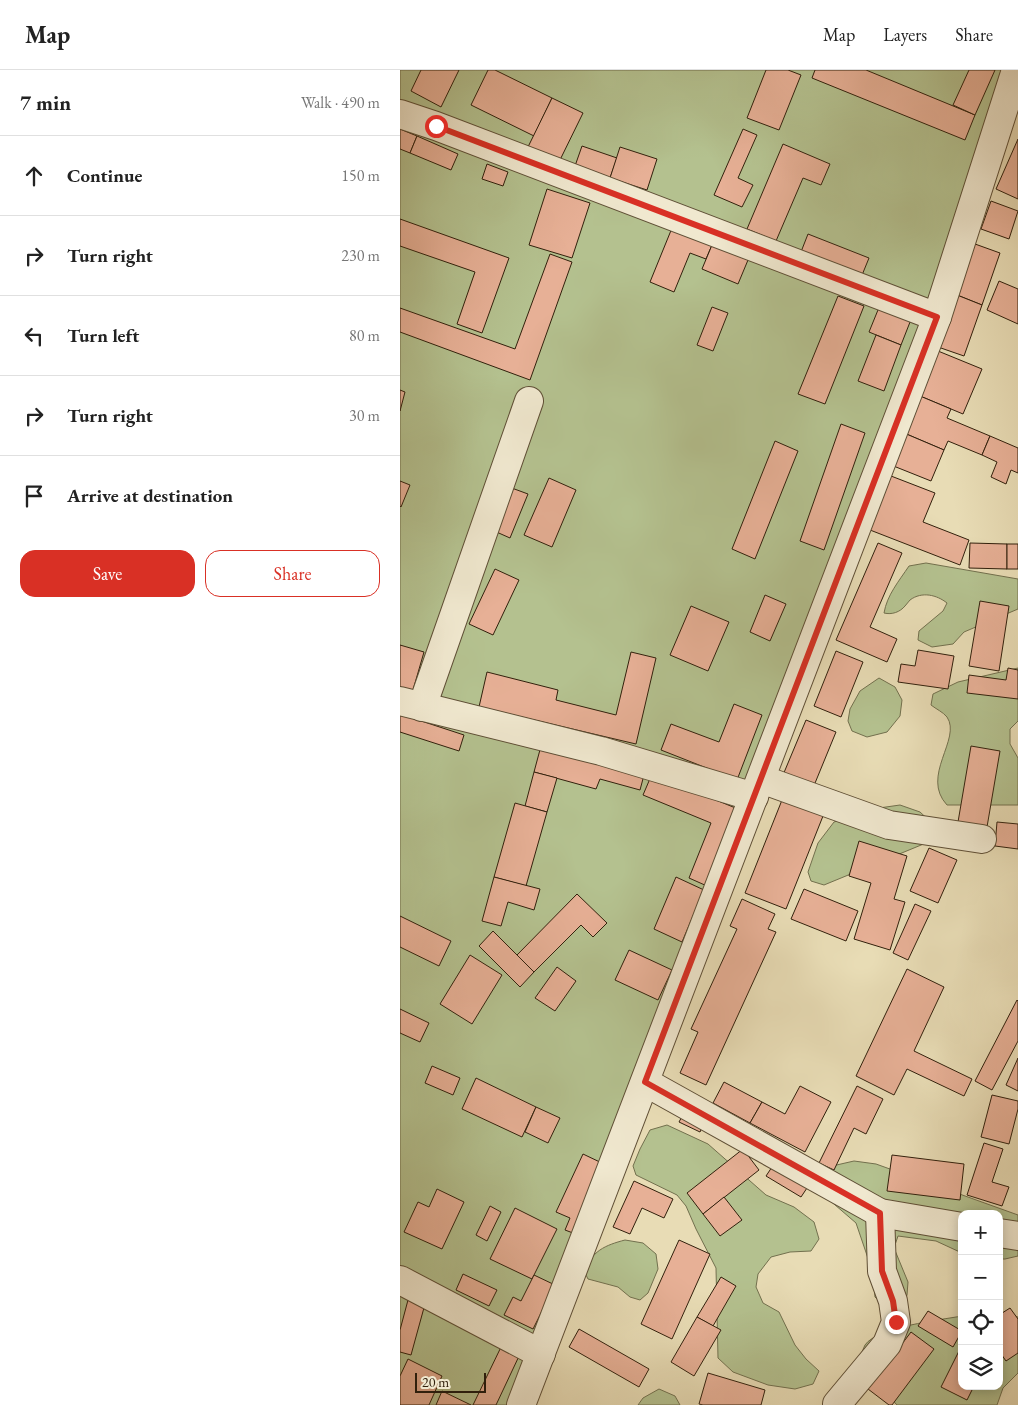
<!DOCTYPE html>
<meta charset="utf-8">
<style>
:root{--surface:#fff;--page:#f2f2f2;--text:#222;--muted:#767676;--line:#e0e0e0;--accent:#d93025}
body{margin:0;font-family:"EB Garamond",serif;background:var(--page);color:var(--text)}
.controls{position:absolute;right:15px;bottom:15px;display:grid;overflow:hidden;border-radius:10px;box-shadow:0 2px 12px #0003}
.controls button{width:45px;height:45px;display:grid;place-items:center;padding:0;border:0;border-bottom:1px solid var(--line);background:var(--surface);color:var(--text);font:25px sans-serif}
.scale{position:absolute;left:15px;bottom:12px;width:71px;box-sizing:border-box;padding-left:5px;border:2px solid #31200c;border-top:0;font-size:14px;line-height:18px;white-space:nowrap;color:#31200c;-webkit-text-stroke:4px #f0e8cf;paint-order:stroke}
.stop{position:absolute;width:15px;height:15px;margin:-11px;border:4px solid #d93025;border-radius:50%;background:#fff}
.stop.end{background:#d93025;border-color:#fff;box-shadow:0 1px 5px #0008}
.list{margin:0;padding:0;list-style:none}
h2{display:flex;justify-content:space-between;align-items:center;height:65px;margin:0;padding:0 20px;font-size:21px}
h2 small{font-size:16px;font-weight:400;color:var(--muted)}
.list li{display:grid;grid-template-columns:32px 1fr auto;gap:15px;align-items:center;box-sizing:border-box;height:80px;padding:0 20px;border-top:1px solid var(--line)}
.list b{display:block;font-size:19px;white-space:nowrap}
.list em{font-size:16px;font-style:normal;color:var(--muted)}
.actions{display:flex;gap:10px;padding:15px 20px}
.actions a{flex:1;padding:11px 0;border:1px solid var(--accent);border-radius:15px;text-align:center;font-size:18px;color:var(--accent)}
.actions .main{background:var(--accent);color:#fff}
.icon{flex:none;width:28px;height:28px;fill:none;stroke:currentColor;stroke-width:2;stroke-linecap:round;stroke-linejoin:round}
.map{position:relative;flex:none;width:618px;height:1335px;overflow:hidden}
header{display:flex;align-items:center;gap:30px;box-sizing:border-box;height:70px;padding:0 25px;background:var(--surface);border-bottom:1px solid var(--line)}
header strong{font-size:24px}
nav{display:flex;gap:28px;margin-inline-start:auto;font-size:18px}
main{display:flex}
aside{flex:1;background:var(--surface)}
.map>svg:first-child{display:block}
</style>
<header>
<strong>Map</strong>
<nav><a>Map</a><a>Layers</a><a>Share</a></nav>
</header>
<main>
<aside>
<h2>7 min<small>Walk · 490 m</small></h2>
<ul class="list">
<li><svg class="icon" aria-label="ahead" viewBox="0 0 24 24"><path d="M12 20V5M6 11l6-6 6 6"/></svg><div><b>Continue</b></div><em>150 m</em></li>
<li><svg class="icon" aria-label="right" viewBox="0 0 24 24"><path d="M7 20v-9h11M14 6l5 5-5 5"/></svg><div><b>Turn right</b></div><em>230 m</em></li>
<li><svg class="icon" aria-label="left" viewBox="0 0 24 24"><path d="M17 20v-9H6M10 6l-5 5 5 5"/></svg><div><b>Turn left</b></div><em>80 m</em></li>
<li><svg class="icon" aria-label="right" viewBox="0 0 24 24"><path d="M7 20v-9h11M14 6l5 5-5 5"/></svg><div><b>Turn right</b></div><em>30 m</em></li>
<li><svg class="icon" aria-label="arrive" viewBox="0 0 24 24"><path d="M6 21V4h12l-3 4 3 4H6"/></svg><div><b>Arrive at destination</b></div></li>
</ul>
<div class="actions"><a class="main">Save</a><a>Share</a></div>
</aside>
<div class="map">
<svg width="618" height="1335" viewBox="0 0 618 1335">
<rect width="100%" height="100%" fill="#e8dcb5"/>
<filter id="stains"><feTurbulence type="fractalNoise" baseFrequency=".004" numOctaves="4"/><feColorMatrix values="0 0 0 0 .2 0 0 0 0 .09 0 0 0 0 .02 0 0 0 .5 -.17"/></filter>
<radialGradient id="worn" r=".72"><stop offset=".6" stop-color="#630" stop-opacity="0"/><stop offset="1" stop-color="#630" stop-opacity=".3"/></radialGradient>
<g fill="#b4c18f" stroke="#72704e">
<polygon points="0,0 616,0 121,1335 0,1335"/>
<path d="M 526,493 L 618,509 L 618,539 L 564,562 L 553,574 L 532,577 L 518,570 L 519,561 L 543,541 L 547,533 C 537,525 522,521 510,530 C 508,532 507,534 505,536 C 500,542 492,545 484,543 C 487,525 499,511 509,496 Z"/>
<path d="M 618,598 L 618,651 L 610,659 L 610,674 L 618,688 L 618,735 L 547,735 C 520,706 562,669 547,647 C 543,642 536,639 531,635 L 533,624 L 558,612 Z"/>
<polygon points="479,608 495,617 502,630 500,646 487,662 467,667 452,661 448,651 450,639 460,621"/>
<polygon points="500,735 520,742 533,754 526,773 424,815 411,811 408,802 418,773 434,752 479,738"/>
<polygon points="267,1055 308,1074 366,1125 394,1137 414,1152 419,1169 411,1181 390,1182 371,1187 358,1204 356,1217 363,1233 379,1242 395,1275 406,1289 419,1301 413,1314 395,1319 368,1315 333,1302 318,1288 316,1198 296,1159 286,1136 277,1125 236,1105 233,1096 240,1079 250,1060"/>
<polygon points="454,1091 476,1094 618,1145 618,1186 605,1189 599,1189 599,1144 562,1144 562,1183 536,1171 498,1166 494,1178 508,1212 507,1225 502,1236 482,1234 475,1227 473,1203 456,1153 420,1122 419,1099"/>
<path d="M 225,1170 L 243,1173 L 256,1184 L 258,1199 L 248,1223 L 240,1230 L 230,1227 L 218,1217 L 188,1209 L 185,1203 C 190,1181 206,1175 225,1170 Z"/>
<path d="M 599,1242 L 618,1247 L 618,1303 L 603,1318 L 597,1335 L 497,1335 L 459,1294 C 460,1288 462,1281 465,1275 C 477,1257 540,1250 562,1246 L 562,1316 L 599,1316 Z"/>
<polygon points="259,1319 275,1326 280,1335 238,1335 243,1328"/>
</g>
<g fill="#e7b096" stroke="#31200c">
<polygon points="21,0 59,0 41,37 11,21"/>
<polygon points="88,0 95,0 152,28 134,66 71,35"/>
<polygon points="366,0 388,0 401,5 379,60 347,48"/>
<polygon points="415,0 466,0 575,45 565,70 412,8"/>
<polygon points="569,0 595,0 575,45 553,35"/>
<polygon points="152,28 183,43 158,94 127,79"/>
<polygon points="0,59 17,66 10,83 0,79"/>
<polygon points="343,59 357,65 338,108 353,115 342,137 314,125"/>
<polygon points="17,66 58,84 51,100 10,83"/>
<polygon points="618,69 618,129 596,119"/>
<polygon points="383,74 430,94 421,115 403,108 376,171 347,159"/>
<polygon points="182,76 217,88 210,108 175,96"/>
<polygon points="220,77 257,89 247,120 210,108"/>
<polygon points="87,94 108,102 103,116 82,109"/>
<polygon points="147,119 190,133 172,188 129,175"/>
<polygon points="591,131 618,141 609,169 581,159"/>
<polygon points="0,149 109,188 82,263 57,254 75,202 0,176"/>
<polygon points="272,158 312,175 306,189 290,183 274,222 250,212"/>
<polygon points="408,164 469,188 460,210 399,187"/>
<polygon points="575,174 600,183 582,235 557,225"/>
<polygon points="312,175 348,190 338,214 302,199"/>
<polygon points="150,184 172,192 130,310 0,262 0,238 115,279"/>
<polygon points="599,211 618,219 618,254 587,240"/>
<polygon points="557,225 582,235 564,286 538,277"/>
<polygon points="438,226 464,236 425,334 398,324"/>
<polygon points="480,235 512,247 501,275 469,262"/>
<polygon points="312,237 328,243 313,281 297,275"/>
<polygon points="476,265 501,275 484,321 458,311"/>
<polygon points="538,281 582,299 563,344 520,326"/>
<polygon points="0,320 5,322 0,341"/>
<polygon points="520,326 551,339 547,348 590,366 582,385 548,371 544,380 504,363"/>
<polygon points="441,354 465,363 424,480 400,471"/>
<polygon points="504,363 544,380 531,411 491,395"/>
<polygon points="590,366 618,378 618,403 611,400 606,414 591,407 597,392 582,385"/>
<polygon points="375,371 398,381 355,489 332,479"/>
<polygon points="491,406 535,423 523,452 569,470 560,495 470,460"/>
<polygon points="149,408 176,420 152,477 124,465"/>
<polygon points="0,411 10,415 1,437 0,436"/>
<polygon points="109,417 128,424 110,468 92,460"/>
<polygon points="478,473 502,483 470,557 497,569 487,592 436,570"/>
<polygon points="570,473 607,474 607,499 569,498"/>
<rect x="607" y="474" width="11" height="25"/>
<polygon points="95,499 119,510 93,565 69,554"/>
<polygon points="365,525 386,534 370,571 350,562"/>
<polygon points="580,531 609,536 599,601 569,596"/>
<polygon points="291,536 329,552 308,601 270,585"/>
<polygon points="0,575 24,582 13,620 0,617"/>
<polygon points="518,580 554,586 548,619 498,612 501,594 515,596"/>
<polygon points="436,581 463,592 441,647 414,636"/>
<polygon points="231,582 256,588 236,674 79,637 87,602 158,620 156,630 216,645"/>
<polygon points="608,598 618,600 618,629 567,623 569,605 606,610"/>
<polygon points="334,634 362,645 337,710 261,680 271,654 319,672"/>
<polygon points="0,644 64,665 59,681 0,662"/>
<polygon points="406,650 436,662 413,718 383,705"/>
<polygon points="141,676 244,705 240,720 200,709 196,719 134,702"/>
<polygon points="571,676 600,681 587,757 558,752"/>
<polygon points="134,702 157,708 147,742 125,736"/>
<polygon points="252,704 338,739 307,816 289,808 311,753 243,725"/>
<polygon points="384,725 425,741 386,839 345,823"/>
<polygon points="115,733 147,742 126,816 94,807"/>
<polygon points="597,752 618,754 618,779 595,776"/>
<polygon points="459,771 507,786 494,829 505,832 490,880 454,869 471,813 449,806"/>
<polygon points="529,778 557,790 538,833 510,821"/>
<polygon points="94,807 140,819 134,840 108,832 101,856 82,851"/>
<polygon points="276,807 304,820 282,872 254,859"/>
<polygon points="404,819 458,841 446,871 391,849"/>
<polygon points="177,824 207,853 193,867 181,855 134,902 117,885"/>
<polygon points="342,829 375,844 368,859 376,862 306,1015 280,1003 298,962 291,959 337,859 330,856"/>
<polygon points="515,834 531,841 508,890 493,883"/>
<polygon points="0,846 51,871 39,896 0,877"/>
<polygon points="93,861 134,902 120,917 79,876"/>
<polygon points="229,880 272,900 258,930 215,910"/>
<polygon points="70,885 102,905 72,954 40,934"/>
<polygon points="157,897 176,911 155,941 135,928"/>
<polygon points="507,899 544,917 514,981 572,1009 564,1026 507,999 494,1025 456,1006"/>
<polygon points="617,930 618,931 618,971 592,1020 575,1011"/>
<polygon points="0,939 29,953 20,972 0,963"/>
<polygon points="618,988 618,1021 606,1015"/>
<polygon points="32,996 60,1008 53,1025 25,1013"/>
<polygon points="76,1008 136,1037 122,1067 62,1039"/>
<polygon points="324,1012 362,1032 350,1053 313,1033"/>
<polygon points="400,1016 431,1032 405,1082 350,1053 362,1032 385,1044"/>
<polygon points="457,1016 483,1029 466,1064 454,1058 434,1100 419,1093"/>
<polygon points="592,1025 618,1031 618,1039 609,1074 581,1067"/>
<polygon points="136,1037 160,1048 148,1073 125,1062"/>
<polygon points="285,1041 305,1051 300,1062 279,1052"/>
<polygon points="584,1073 603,1079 592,1112 609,1117 602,1136 567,1125"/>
<polygon points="343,1079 359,1100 303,1144 287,1123"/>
<polygon points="183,1084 204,1094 173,1163 165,1160 170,1148 156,1142"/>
<polygon points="492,1085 564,1094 560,1130 487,1121"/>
<polygon points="376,1091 411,1112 401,1127 366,1106"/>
<polygon points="234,1111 273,1129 264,1148 242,1138 230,1164 213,1157"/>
<polygon points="37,1119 64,1132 42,1179 4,1162 18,1132 29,1137"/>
<polygon points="324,1127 342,1150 320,1166 303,1144"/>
<polygon points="90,1136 101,1142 87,1171 76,1165"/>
<polygon points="115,1138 157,1159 132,1209 90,1189"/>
<polygon points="279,1170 310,1184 272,1269 241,1254"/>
<polygon points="63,1204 97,1220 89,1236 56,1220"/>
<polygon points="134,1205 155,1215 133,1259 104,1245 113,1227 121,1231"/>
<polygon points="321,1207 336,1216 313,1256 297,1247"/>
<polygon points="8,1230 25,1234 11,1285 0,1282 0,1260"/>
<polygon points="610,1238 618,1249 618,1283 606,1291 599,1281 599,1245"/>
<polygon points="528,1241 562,1261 553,1277 518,1256"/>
<polygon points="297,1247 321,1260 294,1306 271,1292"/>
<polygon points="179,1259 249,1299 239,1317 169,1277"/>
<polygon points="511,1262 534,1279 492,1335 489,1335 468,1319"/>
<polygon points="102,1275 120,1284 96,1335 73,1335"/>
<polygon points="562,1275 562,1316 574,1316 567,1330 541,1317"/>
<polygon points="8,1289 42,1306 29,1335 0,1335 0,1306"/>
<polygon points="308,1303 365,1320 361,1335 303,1335 299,1334"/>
<polygon points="42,1321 71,1335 36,1335"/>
</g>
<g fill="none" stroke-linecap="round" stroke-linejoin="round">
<g stroke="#5f4f36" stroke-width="30">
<g id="minor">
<polyline points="0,44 36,56 537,247"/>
<polyline points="0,631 201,681 354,727"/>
<polyline points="22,637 129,331"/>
<polyline points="361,709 489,755 582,769"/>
<polyline points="245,1012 480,1143 562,1157"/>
<polyline points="599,1163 618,1166"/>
<polyline points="0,1210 141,1284"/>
<polyline points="437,1334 487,1274 496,1252 493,1231 482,1201 480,1143"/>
<polyline points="121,1335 537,247 616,0"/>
</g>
</g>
<use href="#minor" stroke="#f0e8cf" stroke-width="28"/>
</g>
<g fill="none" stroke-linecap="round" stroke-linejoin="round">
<polyline stroke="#d93025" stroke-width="6" points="36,56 537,247 245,1012 480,1143 482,1201 493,1231 496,1252"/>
</g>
<rect width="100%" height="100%" filter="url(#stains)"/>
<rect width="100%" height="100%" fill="url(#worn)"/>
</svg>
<div class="controls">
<button>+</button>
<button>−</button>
<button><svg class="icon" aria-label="locate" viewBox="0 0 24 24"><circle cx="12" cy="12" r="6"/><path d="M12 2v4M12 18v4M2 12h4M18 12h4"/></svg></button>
<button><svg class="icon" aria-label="layers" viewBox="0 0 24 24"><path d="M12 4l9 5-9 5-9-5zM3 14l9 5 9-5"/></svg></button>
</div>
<div class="scale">20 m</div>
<div class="stop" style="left:36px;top:56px"></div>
<div class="stop end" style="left:496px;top:1252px"></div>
</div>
</main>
